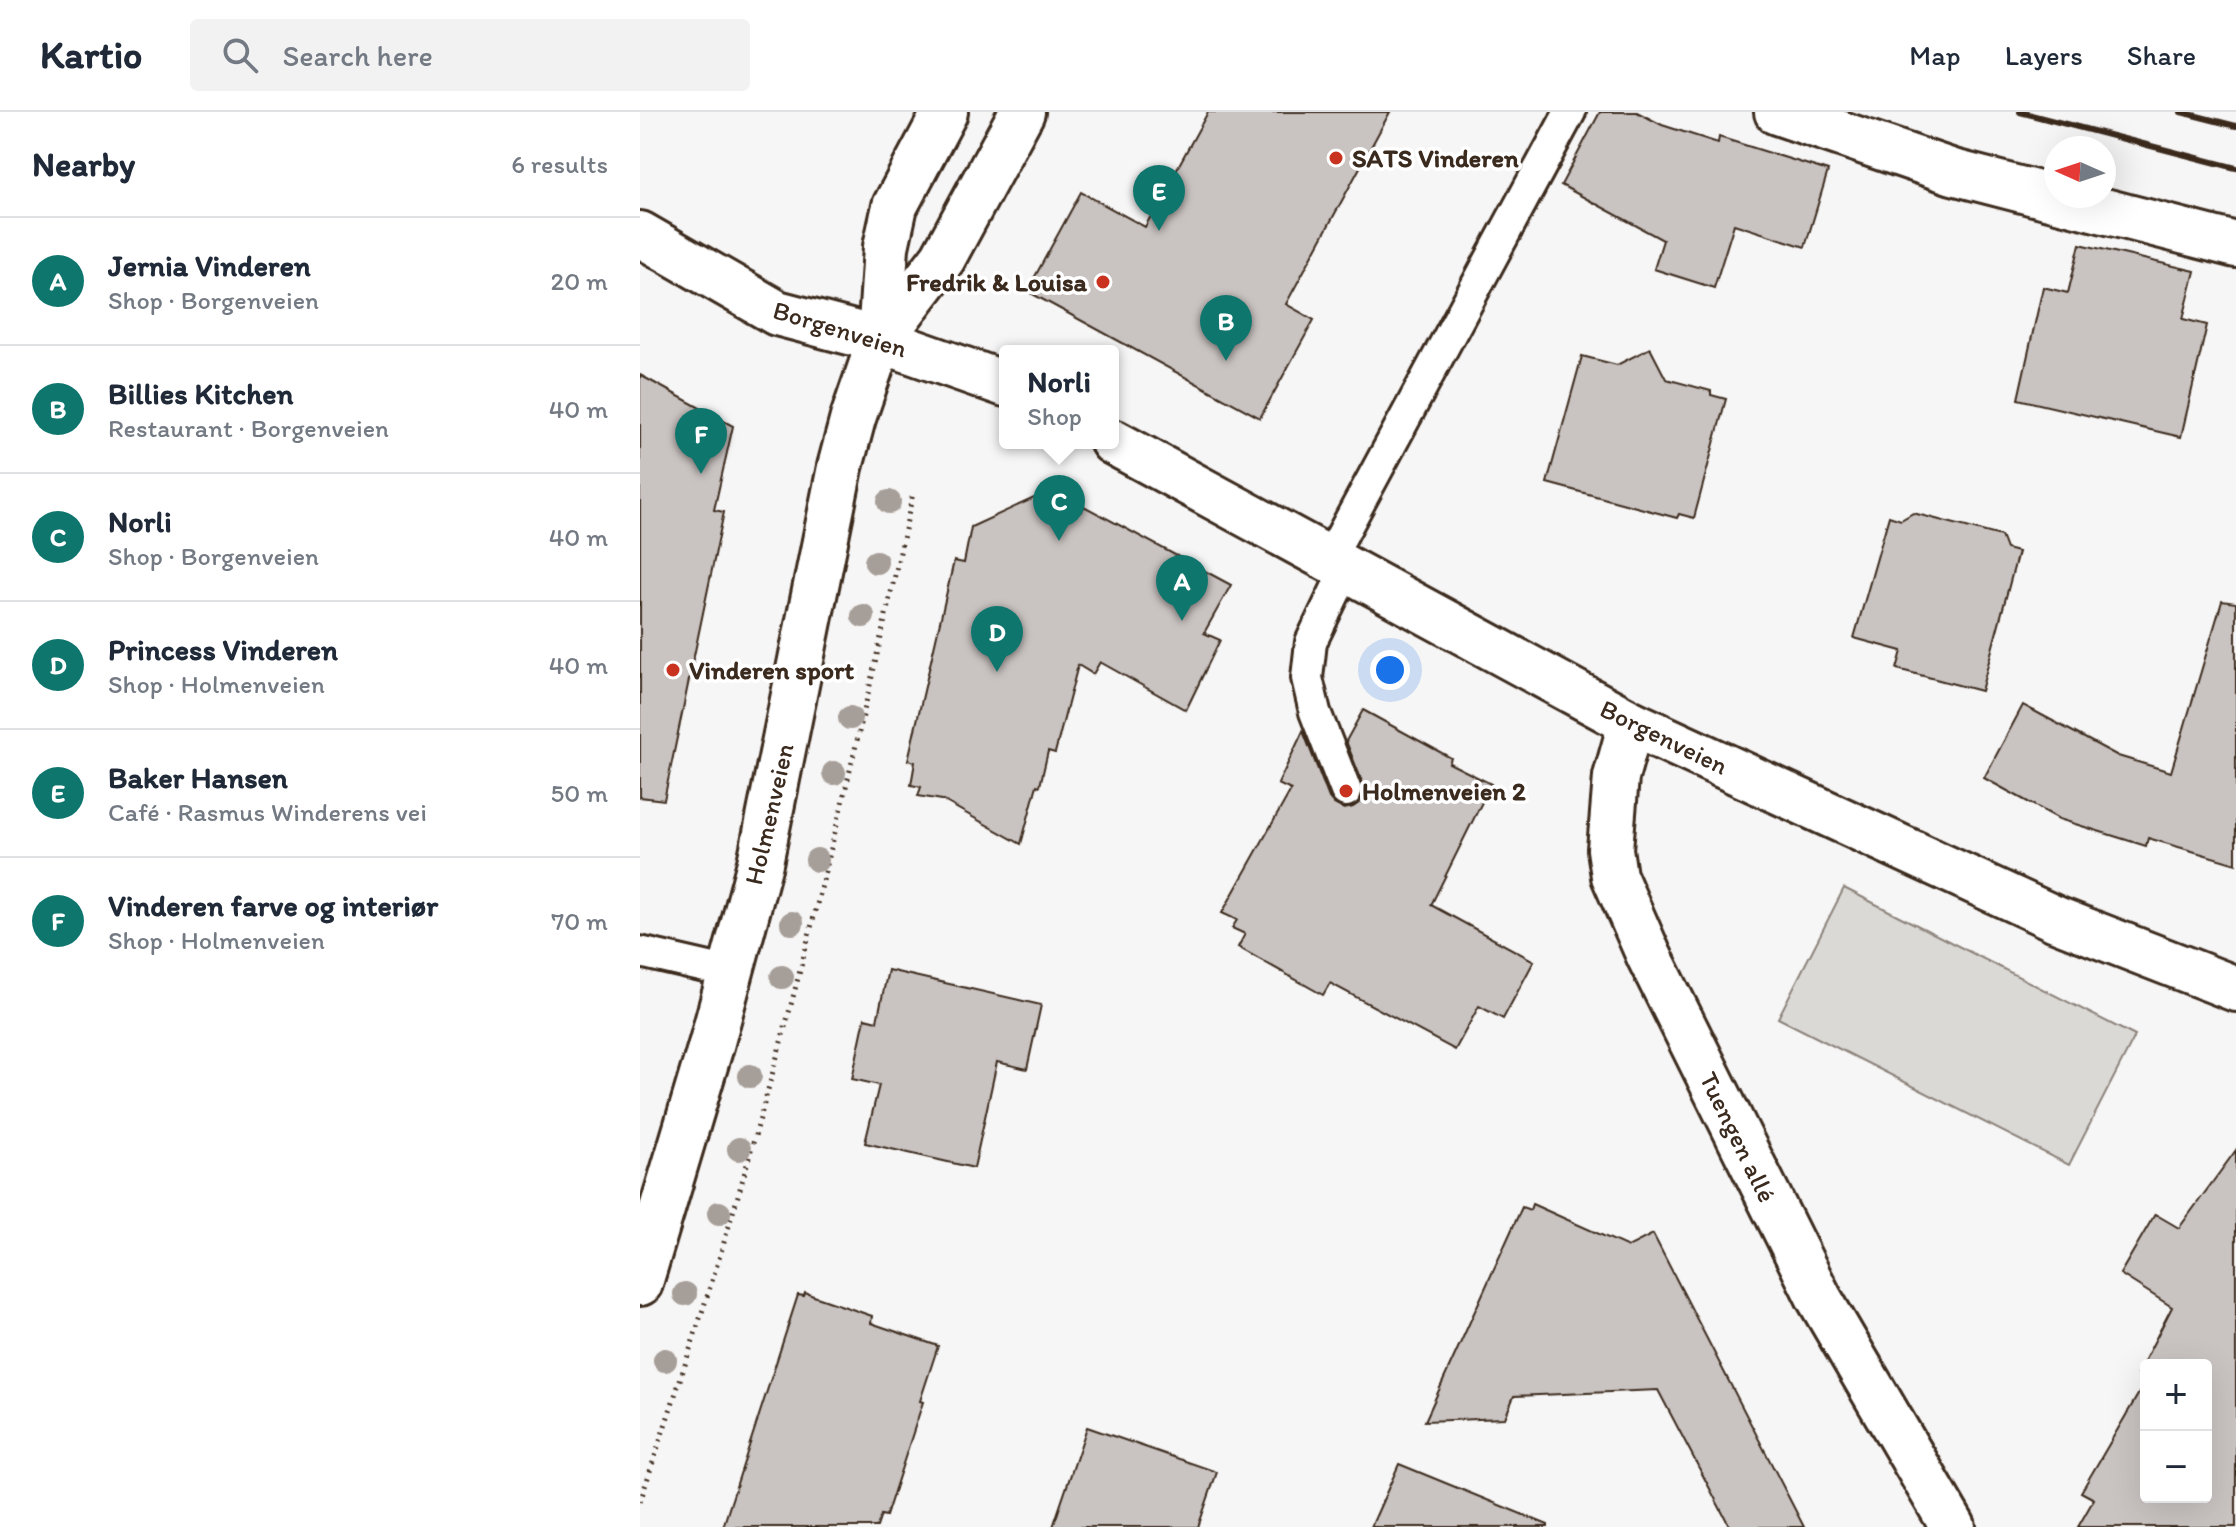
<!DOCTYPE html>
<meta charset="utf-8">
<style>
:root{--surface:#fff;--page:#f2f2f3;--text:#1f2937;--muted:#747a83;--line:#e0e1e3;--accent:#0f766e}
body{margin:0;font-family:Itim,sans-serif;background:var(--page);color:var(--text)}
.controls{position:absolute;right:24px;bottom:24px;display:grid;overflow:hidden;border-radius:8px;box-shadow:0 8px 32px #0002}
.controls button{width:72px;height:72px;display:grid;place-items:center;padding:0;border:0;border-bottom:2px solid var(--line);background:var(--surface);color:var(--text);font:40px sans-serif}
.compass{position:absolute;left:1404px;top:24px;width:72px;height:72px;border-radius:50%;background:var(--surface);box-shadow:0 8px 32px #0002;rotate:273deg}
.you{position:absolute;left:750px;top:558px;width:28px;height:28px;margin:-20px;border:6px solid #fff;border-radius:50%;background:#1a73e8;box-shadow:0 0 0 12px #1a73e833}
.badge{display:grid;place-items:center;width:52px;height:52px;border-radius:50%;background:var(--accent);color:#fff;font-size:26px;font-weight:700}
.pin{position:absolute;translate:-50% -66px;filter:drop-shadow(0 2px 4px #0008)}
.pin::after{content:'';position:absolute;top:42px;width:28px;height:24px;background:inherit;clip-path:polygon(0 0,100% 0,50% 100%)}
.popup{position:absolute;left:359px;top:233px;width:120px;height:104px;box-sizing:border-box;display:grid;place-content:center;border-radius:8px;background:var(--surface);filter:drop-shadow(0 2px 6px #0005);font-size:26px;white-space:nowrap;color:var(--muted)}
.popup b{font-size:30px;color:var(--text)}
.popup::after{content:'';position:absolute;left:50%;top:100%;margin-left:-16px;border:16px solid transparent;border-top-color:var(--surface)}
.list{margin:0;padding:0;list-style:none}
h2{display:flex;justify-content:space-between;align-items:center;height:104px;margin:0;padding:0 32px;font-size:34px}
h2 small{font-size:26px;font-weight:400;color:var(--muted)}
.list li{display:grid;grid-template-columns:52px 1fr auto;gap:24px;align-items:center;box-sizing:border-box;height:128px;padding:0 32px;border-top:2px solid var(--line)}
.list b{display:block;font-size:30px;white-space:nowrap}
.list p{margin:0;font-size:26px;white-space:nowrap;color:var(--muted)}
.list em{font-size:26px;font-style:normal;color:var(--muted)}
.icon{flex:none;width:44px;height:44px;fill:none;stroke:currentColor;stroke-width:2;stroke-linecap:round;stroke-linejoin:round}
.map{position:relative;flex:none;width:1596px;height:1415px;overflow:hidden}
header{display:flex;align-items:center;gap:48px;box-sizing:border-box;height:112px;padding:0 40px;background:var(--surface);border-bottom:2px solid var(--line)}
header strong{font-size:38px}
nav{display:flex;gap:44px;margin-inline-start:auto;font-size:28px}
.search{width:560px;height:72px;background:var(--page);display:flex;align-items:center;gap:20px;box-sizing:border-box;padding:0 28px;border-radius:8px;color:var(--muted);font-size:30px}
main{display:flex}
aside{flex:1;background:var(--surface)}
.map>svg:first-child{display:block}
</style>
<header>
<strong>Kartio</strong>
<div class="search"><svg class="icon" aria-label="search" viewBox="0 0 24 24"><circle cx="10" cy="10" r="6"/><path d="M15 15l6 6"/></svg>Search here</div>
<nav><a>Map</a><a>Layers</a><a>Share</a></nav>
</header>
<main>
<aside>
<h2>Nearby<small>6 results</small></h2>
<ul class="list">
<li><span class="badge">A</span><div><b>Jernia Vinderen</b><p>Shop · Borgenveien</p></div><em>20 m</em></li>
<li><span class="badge">B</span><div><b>Billies Kitchen</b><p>Restaurant · Borgenveien</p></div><em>40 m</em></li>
<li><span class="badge">C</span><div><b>Norli</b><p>Shop · Borgenveien</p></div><em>40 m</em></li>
<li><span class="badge">D</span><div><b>Princess Vinderen</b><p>Shop · Holmenveien</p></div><em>40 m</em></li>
<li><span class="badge">E</span><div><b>Baker Hansen</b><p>Café · Rasmus Winderens vei</p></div><em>50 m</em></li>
<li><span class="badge">F</span><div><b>Vinderen farve og interiør</b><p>Shop · Holmenveien</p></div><em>70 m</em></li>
</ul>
</aside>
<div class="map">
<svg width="1596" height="1415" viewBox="0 0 1596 1415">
<rect width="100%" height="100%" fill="#f7f6f6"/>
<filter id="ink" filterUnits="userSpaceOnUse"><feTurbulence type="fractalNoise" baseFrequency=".0125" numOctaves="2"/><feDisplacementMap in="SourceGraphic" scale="16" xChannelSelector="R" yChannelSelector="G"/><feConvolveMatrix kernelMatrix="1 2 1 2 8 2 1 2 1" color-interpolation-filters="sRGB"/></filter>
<g filter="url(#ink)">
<polygon fill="#dbd9d6" stroke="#8b827a" stroke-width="2" points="1204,776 1495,924 1429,1053 1138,906"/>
<g fill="#c9c3c1" stroke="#3b2a1e" stroke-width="2">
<polygon points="568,0 750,0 646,192 674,208 620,306 387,179 441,80 505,115"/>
<polygon points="960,0 997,0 1022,13 1078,31 1079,25 1188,59 1165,135 1094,112 1074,176 1014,157 1023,128 921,73"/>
<polygon points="1440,132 1555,159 1543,207 1567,213 1541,325 1378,287 1403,175 1428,181"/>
<polygon points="1010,236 1026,267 1071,279 1071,283 1086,287 1054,406 1039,402 1037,406 907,371 942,244 977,253"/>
<polygon points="0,263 93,314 74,398 84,400 24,688 0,685"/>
<polygon points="405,381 441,400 444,394 591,473 564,521 580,528 546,598 460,550 453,562 438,553 415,641 408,639 400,674 397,673 381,732 302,688 278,684 281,675 271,673 275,650 268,648 314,449 324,451 331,415"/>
<polygon points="1273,401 1361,424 1366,437 1378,440 1341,579 1257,557 1262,539 1214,526 1249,404 1261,408"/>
<polygon points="1582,489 1596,491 1596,752 1508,726 1506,734 1419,707 1344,666 1383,593 1478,644 1531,660"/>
<polygon points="723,598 811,646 809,651 851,672 791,793 894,849 863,907 839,894 815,938 690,871 683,883 598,835 605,822 592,816 597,808 582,801 651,678 638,672 663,619 689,686 694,692 704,697 713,695 720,690 724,681 723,672 706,629"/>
<polygon points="248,858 401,893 387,957 357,950 334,1056 225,1031 239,973 212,967 225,906 237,909"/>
<polygon points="1596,1038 1596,1415 1438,1415 1454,1387 1441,1380 1506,1269 1506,1385 1566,1385 1566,1253 1506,1253 1506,1265 1498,1261 1532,1195 1480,1162 1515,1102 1539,1116"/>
<polygon points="892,1092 988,1135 1013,1122 1164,1415 1090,1415 1018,1278 874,1284 865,1306 785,1309 882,1095 890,1098"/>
<polygon points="165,1181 232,1204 231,1211 298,1234 280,1289 283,1290 246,1404 241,1403 237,1415 83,1415 158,1183 164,1184"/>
<polygon points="447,1315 577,1360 558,1415 413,1415"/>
<polygon points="759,1352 908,1413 908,1415 731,1415"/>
</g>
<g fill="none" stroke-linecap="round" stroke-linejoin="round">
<g stroke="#3b2a1e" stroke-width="36">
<g id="service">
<polyline points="689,447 930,0"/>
<polyline points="706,457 671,530 667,566 675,600 706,679"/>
<polyline points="0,840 91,861"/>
</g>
</g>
<g stroke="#3b2a1e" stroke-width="50">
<g id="minor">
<polyline points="1137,0 1313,60 1596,133"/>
<polyline points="0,122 137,201 240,228 365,272"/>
<polyline points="473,330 991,611 1416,807 1596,877"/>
<polyline points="991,611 976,665 970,737 974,764 1009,844 1179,1186 1313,1415"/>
</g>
</g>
<g stroke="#3b2a1e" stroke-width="50">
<g id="tertiary">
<polyline points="240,228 303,146 382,0"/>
<polyline points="0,1171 72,930 120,751 200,355 213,306 240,228 246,135 255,94 305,0"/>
</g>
</g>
<path stroke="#3b2a1e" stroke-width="5" stroke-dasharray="2 6" stroke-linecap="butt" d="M 0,1390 C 38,1273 78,1157 111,1038 C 173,821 225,602 273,381"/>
<use href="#service" stroke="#fff" stroke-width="30"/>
<use href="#minor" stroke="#fff" stroke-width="44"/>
<use href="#tertiary" stroke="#fff" stroke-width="44"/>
<g stroke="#3b2a1e" stroke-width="6">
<polyline points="1380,0 1596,56"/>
<polyline points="1541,0 1596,14"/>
</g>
</g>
<g fill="#a69e98">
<circle cx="249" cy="390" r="12"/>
<circle cx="236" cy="450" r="12"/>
<circle cx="223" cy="504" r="12"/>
<circle cx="210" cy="606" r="12"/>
<circle cx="194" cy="661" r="12"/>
<circle cx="177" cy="748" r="12"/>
<circle cx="152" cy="811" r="12"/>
<circle cx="142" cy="865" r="12"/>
<circle cx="110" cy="964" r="12"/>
<circle cx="99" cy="1037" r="12"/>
<circle cx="79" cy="1101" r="12"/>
<circle cx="45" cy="1182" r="12"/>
<circle cx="25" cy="1248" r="12"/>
</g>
</g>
<g fill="#c8321e" stroke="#fff" stroke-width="3">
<circle cx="696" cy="46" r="8"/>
<circle cx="463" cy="170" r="8"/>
<circle cx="33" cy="558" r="8"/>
<circle cx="706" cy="679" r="8"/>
</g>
<g text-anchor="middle" stroke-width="7" stroke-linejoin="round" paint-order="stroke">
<g font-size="26" font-weight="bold" fill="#3b2a1e" stroke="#fff" text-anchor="start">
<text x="712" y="55">SATS Vinderen</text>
<text x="447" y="179" text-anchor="end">Fredrik &amp; Louisa</text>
<text x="49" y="567">Vinderen sport</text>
<text x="722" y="688">Holmenveien 2</text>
</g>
<g font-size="26" fill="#3b2a1e" stroke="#fff">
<text transform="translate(200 217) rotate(17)" y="9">Borgenveien</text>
<text transform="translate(1024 625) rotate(26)" y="9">Borgenveien</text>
<text transform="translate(129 702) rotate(-77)" y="9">Holmenveien</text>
<text transform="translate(1098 1025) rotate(64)" y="9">Tuengen allé</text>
</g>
</g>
</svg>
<div class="controls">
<button>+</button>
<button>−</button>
</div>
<svg class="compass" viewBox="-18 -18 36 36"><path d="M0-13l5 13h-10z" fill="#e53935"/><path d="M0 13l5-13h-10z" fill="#747a83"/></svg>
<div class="you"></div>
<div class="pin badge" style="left:542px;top:509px">A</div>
<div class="pin badge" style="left:586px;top:249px">B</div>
<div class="pin badge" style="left:419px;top:429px">C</div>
<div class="popup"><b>Norli</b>Shop</div>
<div class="pin badge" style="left:357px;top:560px">D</div>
<div class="pin badge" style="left:519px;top:119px">E</div>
<div class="pin badge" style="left:61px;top:362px">F</div>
</div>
</main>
